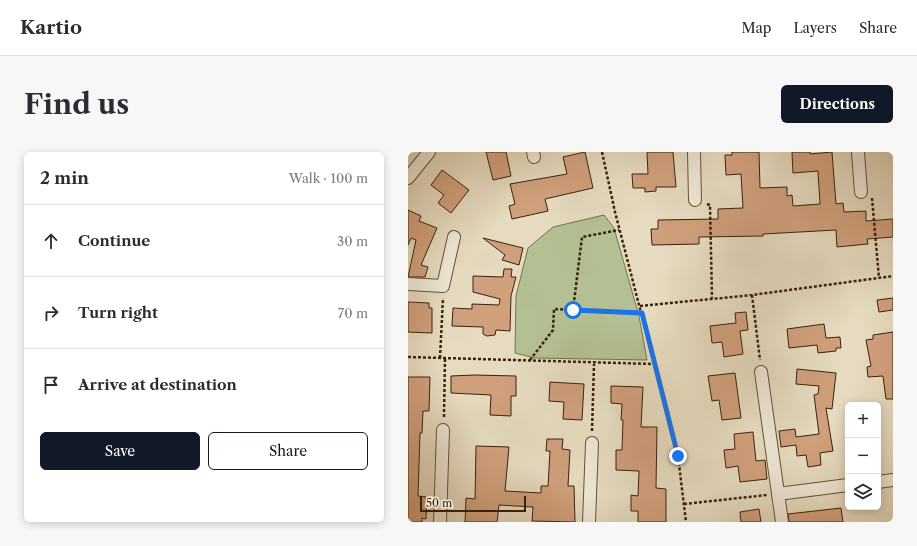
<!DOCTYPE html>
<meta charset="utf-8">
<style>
:root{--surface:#fff;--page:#f7f7f7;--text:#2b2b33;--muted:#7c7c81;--line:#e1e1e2;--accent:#111827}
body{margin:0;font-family:"Libre Caslon Text",serif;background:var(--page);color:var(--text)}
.controls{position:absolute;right:12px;bottom:12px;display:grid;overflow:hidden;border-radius:6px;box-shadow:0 2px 10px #0003}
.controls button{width:36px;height:36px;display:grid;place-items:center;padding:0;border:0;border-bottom:1px solid var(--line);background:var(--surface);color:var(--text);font:20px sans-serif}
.scale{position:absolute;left:12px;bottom:10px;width:106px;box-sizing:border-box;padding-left:4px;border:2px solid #3a2309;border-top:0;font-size:11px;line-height:14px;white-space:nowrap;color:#3a2309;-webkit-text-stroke:3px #efe8d6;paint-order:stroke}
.stop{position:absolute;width:12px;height:12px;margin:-9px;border:3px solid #1a73e8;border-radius:50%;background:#fff}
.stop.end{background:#1a73e8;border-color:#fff;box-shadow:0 1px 4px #0008}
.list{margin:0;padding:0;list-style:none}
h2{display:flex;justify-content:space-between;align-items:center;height:52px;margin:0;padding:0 16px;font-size:17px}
h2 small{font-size:13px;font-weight:400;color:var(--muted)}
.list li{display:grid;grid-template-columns:26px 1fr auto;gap:12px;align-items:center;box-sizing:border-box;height:72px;padding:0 16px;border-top:1px solid var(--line)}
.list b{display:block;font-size:15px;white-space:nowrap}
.list em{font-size:13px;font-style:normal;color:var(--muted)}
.actions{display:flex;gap:8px;padding:12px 16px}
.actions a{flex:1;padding:9px 0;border:1px solid var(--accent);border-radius:6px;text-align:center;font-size:14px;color:var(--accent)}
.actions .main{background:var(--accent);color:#fff}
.icon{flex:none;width:22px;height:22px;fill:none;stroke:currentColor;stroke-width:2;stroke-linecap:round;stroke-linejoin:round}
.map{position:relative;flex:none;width:485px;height:370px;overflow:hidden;border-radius:6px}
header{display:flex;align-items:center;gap:24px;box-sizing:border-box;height:56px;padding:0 20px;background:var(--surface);border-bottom:1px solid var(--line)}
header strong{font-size:19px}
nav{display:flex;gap:22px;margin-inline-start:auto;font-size:14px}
.intro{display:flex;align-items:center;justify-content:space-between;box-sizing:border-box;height:96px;padding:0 24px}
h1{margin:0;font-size:28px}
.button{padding:10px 18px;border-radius:6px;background:var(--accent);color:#fff;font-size:14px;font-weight:700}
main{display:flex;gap:24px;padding:0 24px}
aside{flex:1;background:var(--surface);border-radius:6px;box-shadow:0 2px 10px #0003}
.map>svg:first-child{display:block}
</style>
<header>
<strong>Kartio</strong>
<nav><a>Map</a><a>Layers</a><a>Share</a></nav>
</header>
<div class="intro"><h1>Find us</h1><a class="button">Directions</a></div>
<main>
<aside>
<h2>2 min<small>Walk · 100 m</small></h2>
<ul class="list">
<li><svg class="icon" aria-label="ahead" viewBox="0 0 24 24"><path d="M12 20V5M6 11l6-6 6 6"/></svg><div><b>Continue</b></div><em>30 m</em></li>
<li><svg class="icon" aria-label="right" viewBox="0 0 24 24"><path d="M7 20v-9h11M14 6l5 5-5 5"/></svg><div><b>Turn right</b></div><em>70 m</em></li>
<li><svg class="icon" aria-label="arrive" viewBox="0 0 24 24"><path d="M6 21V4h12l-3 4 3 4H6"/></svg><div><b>Arrive at destination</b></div></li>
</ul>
<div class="actions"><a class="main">Save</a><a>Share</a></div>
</aside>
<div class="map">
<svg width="485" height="370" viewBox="0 0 485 370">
<rect width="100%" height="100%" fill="#e6dbc0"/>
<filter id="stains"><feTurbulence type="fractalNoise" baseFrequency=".005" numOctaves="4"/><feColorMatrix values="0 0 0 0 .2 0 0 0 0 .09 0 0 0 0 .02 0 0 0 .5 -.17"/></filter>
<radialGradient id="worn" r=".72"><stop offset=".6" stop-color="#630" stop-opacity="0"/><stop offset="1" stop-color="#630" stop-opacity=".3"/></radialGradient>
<polygon fill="#b3c093" stroke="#76724e" points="196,63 206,76 231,164 239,208 127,206 107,201 108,144 120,96 145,75"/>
<g fill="#d09f7c" stroke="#3a2309">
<polygon points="78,0 98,0 103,24 85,28"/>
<polygon points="177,0 185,36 137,47 140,59 104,67 101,54 107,52 102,32 159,22 155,5"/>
<polygon points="239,0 265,0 268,35 248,35 248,39 237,40 237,36 225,36 224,22 240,22"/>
<polygon points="324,0 351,0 352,36 379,35 379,44 384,43 385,54 412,52 410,19 385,21 384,0 402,0 402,2 424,0 428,52 435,51 436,60 458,59 458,69 485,67 485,85 459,87 460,92 429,95 428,78 355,82 355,84 291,85 291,92 244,93 243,77 250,77 250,68 310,67 310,57 335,56 333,22 318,23 317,3 324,3"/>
<polygon points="34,18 61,38 43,61 30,51 36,43 23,33"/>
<polygon points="0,58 13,64 11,69 29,76 13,113 20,115 17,125 0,125 8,88 3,86 0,93"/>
<polygon points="75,86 115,96 111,113 94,108 97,103"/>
<polygon points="96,117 104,117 103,125 108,125 103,144 102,179 88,178 87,183 79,184 75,182 75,175 44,174 45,156 64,157 64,152 91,153 92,147 65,140 65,124 95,125"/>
<polygon points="485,146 485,158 471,160 469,148"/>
<polygon points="0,150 21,151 21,156 24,156 24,181 0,180"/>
<polygon points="338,160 340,178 332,179 335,202 316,205 314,190 304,191 302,174 328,171 327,161"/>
<polygon points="416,172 418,186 432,185 433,196 428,196 428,199 410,201 409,193 381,196 379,177"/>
<polygon points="485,180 485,247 478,247 475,224 460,225 459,215 463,214 458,188 465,187 465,183"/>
<polygon points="389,217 428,221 424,257 418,256 425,299 412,301 413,313 400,315 398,303 389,304 388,293 373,295 371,279 387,277 388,285 411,282 406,243 410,242 411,234 388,232"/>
<polygon points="327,221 333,266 314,268 311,248 304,249 300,224"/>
<polygon points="66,223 108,224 108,244 103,244 103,264 82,263 83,243 43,241 43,224"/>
<polygon points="0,225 22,225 21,259 15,259 14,281 12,281 10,344 19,345 18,367 14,366 14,370 0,370"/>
<polygon points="142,230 176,232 174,268 155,267 156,250 141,249"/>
<polygon points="203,234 235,235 233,275 249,275 248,336 258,337 258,370 230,370 230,359 223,359 223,343 230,344 231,319 208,318 208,298 214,298 215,268 213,268 214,252 203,251"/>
<polygon points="345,280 348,309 357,308 359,327 332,330 330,314 318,316 316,298 327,297 326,282"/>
<polygon points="139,287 155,287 154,297 162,298 160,334 166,334 167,370 124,369 125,355 91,353 89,370 57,370 58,346 67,347 68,294 101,295 97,339 133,341 133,334 140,334 142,299 138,299"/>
<polygon points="433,356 435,370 381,370 380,362"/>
<polygon points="351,357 353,370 333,370 332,360"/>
</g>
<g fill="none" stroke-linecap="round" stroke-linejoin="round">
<g stroke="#655137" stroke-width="14">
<g id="minor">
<polyline points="125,0 126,5"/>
<polyline points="286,0 287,48"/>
<polyline points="450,0 453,40"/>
<polyline points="0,26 21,0"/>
<polyline points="0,132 35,134 46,85"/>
<polyline points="353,220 374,370"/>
<polyline points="470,330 485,328"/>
<polyline points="370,342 440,333"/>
<polyline points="32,370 35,278"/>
<polyline points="181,370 184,291"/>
</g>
</g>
<g stroke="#3a2309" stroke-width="2.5" stroke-dasharray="3 2" stroke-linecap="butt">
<polyline points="194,0 207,60 270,304 278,370"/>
<polyline points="464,46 471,126"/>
<polyline points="299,52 302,53 304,146"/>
<polyline points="344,143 352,208"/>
<polyline points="232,154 344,143 485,124"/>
<polyline points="165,158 174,85 211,78"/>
<polyline points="0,205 246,212"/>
<polyline points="32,206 35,146"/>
<polyline points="122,208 145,178 146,157 234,161"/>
<polyline points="36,265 37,206"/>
<polyline points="184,279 186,212"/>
<polyline points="276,352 359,343"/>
</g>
<use href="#minor" stroke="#efe8d6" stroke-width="12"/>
</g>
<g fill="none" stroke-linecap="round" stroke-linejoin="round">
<polyline stroke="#1a73e8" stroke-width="5" points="165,158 234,161 270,304"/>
</g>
<rect width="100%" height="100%" filter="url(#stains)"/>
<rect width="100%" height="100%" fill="url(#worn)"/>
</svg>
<div class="controls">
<button>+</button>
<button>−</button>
<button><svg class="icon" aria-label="layers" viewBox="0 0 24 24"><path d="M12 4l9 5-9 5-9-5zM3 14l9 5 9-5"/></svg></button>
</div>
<div class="scale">50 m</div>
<div class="stop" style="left:165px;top:158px"></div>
<div class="stop end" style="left:270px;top:304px"></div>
</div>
</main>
